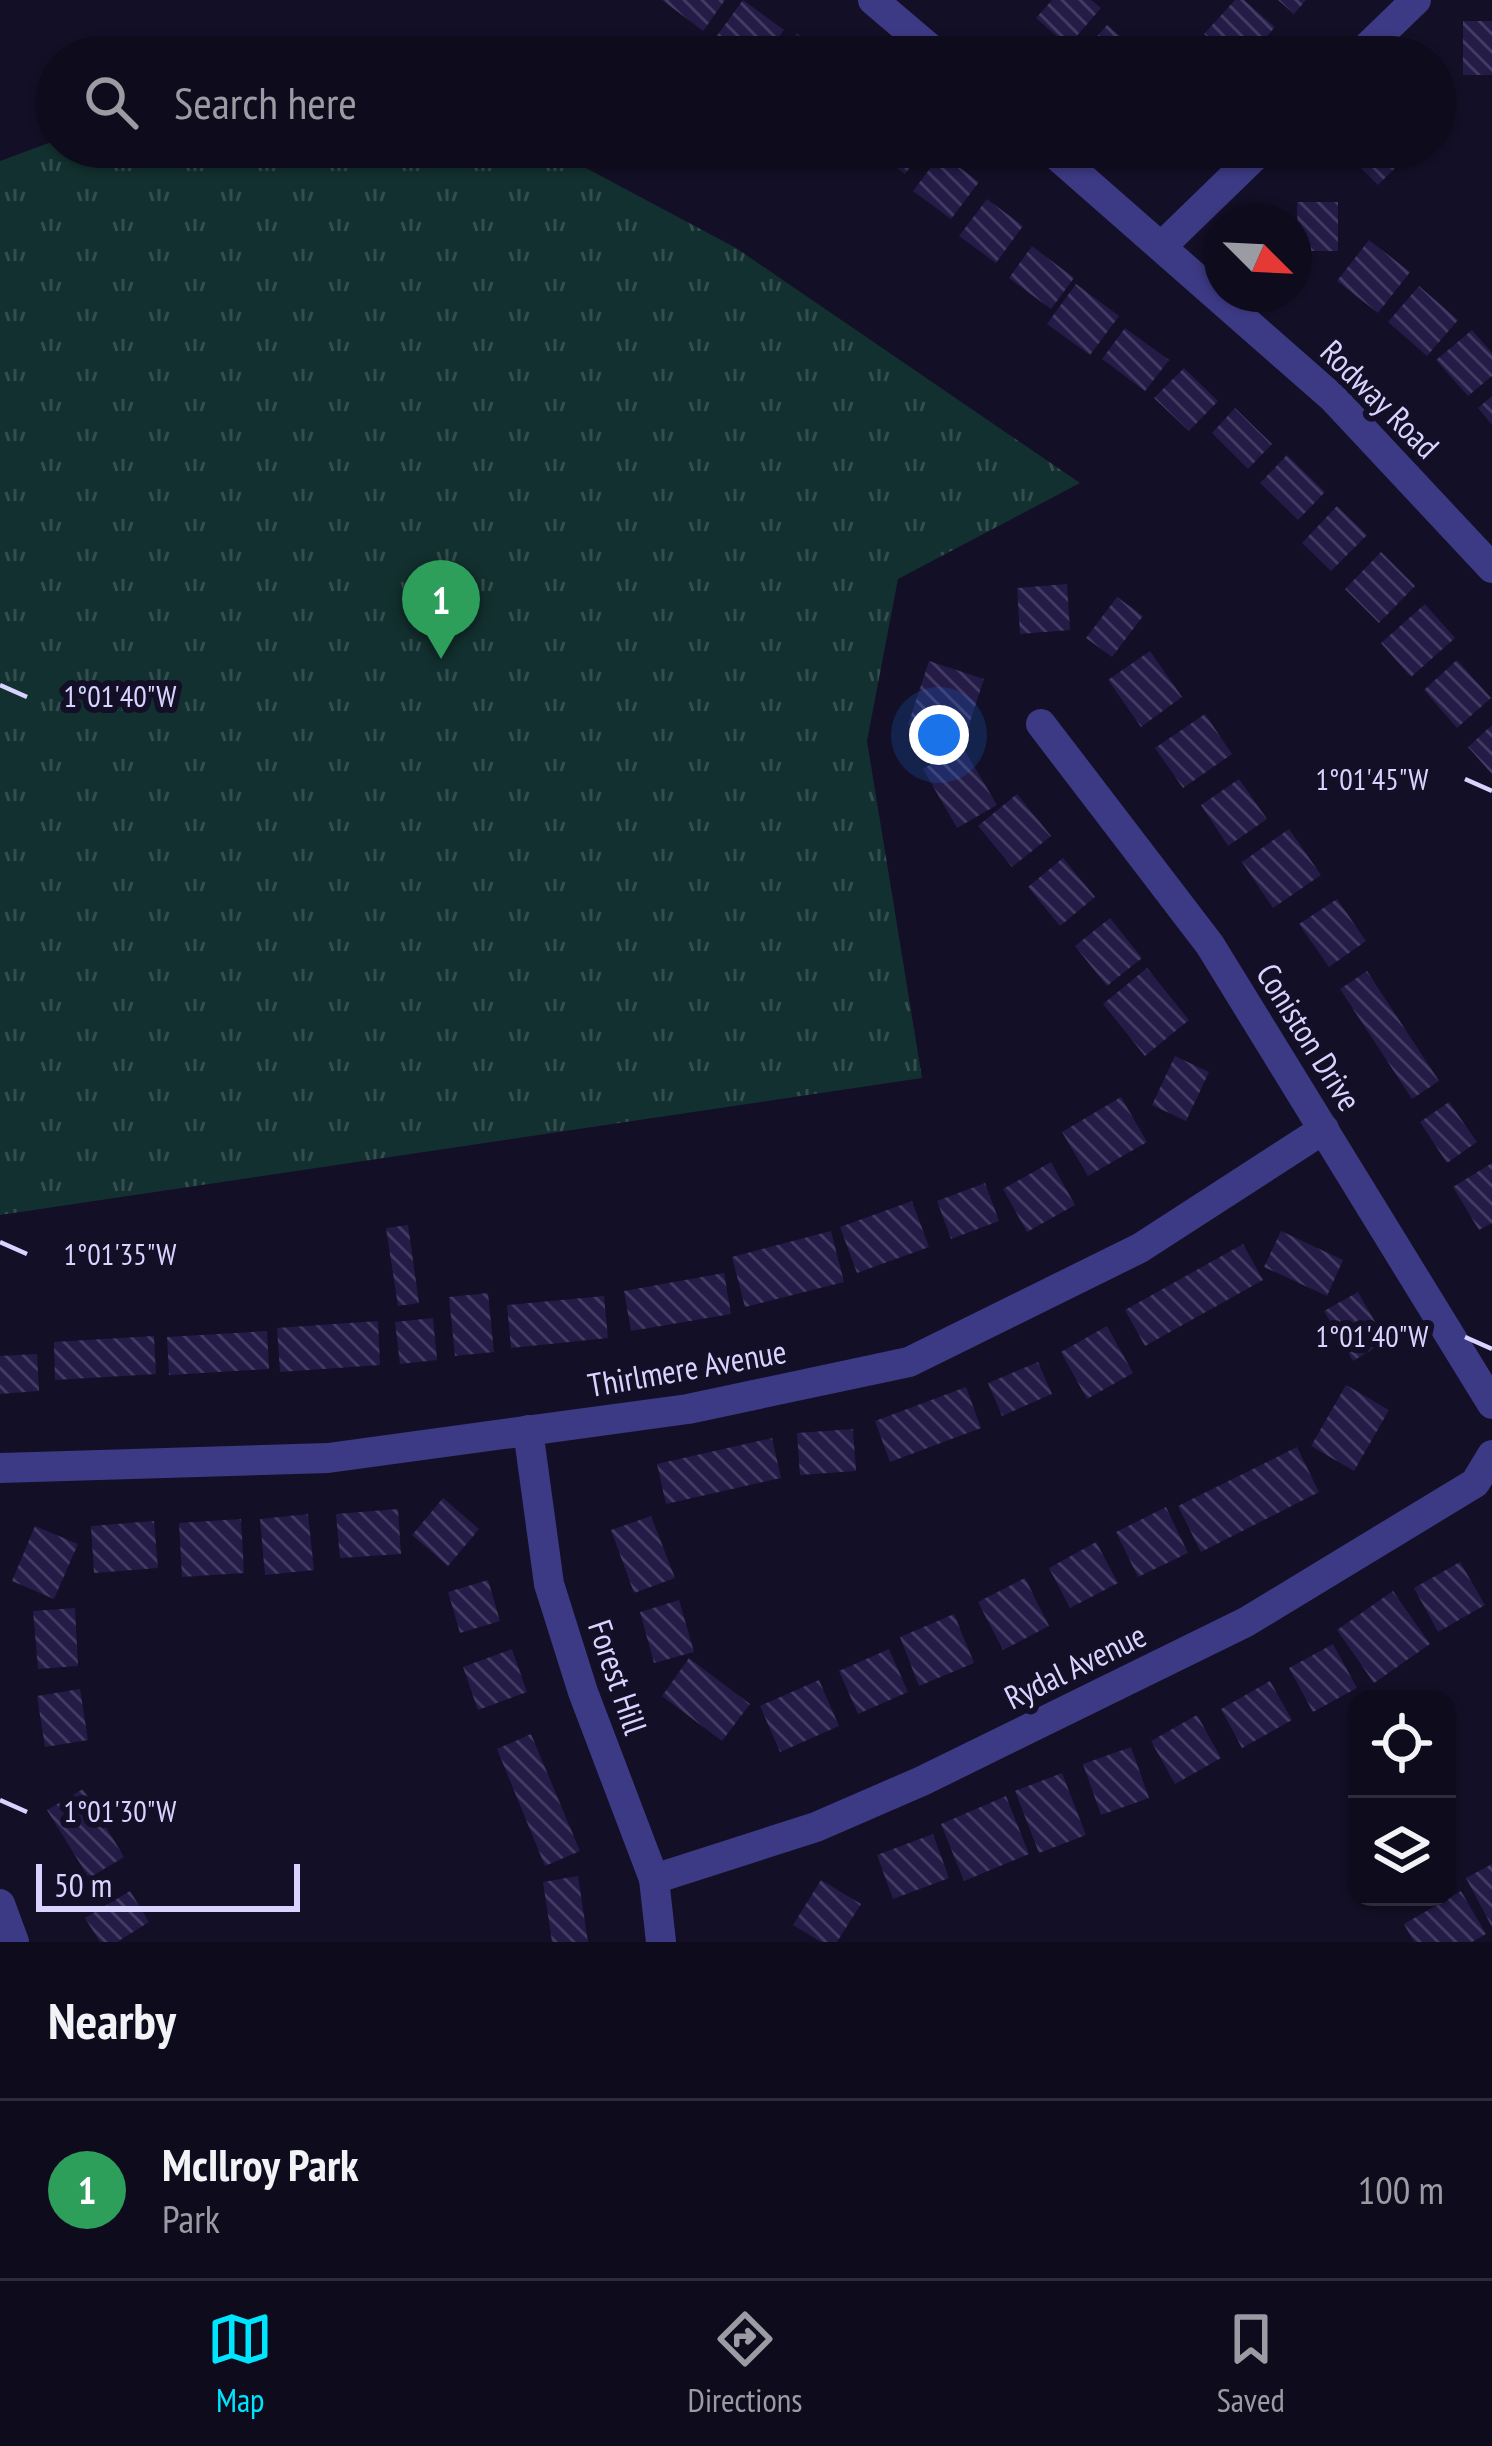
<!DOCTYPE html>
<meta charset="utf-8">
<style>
:root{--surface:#0e0b1c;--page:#1c1929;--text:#f1f3f6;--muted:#9b9ba3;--line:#2e2b3b;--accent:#00e5ff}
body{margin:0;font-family:"PT Sans Narrow",sans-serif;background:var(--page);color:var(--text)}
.controls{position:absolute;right:36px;bottom:36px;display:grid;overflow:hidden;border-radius:24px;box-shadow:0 3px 9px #0004}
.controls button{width:108px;height:108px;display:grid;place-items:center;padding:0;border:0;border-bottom:3px solid var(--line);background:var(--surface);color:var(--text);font:60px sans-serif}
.compass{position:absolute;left:1204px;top:204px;width:108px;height:108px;border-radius:50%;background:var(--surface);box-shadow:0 3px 9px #0004;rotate:114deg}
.scale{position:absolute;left:36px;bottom:30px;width:264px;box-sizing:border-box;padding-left:12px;border:6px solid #d9d4ff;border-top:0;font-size:33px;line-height:42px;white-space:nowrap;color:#d9d4ff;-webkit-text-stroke:9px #130f26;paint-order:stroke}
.you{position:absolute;left:939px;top:735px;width:42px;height:42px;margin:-30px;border:9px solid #fff;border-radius:50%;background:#1a73e8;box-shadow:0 0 0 18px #1a73e833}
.badge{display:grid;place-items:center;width:78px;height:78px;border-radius:50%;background:var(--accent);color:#fff;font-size:39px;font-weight:700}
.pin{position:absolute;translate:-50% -99px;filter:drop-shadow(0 3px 6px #0008)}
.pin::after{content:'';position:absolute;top:63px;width:42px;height:36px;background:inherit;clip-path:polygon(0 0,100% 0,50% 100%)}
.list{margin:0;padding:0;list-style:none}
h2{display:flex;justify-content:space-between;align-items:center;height:156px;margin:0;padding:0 48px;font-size:51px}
h2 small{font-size:39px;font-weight:400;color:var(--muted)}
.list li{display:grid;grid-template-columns:78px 1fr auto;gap:36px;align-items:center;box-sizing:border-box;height:180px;padding:0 48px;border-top:3px solid var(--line)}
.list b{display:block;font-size:45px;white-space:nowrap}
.list p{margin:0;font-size:39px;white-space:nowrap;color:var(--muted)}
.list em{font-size:39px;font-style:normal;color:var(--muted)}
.icon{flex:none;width:66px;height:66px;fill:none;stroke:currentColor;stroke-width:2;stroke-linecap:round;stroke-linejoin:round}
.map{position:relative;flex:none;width:1492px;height:1942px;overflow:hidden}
.search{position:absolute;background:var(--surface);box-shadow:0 3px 9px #0004;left:36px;right:36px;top:36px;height:132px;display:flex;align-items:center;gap:30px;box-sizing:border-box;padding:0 42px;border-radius:66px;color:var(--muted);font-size:45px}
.sheet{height:336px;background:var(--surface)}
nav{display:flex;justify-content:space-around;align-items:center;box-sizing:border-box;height:168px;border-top:3px solid var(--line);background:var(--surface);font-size:33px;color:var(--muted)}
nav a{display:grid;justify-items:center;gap:6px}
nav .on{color:var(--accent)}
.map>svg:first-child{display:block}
</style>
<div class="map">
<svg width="1492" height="1942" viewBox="0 0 1492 1942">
<defs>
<pattern id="park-tufts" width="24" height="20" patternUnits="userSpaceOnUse" patternTransform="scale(3)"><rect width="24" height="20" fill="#12302f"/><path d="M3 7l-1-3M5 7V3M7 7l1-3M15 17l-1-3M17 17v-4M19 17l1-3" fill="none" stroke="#344d4e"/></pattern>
<pattern id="building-back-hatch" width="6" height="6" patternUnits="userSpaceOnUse" patternTransform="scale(3)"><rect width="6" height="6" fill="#241b47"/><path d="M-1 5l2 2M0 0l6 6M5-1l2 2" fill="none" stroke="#433b63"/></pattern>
</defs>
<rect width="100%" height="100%" fill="#130f26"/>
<polygon fill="url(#park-tufts)" points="57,140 57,147 508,147 556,152 736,248 1080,483 898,579 867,741 922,1078 0,1215 0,161"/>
<g fill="url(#building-back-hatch)">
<polygon points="662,0 725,0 703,31"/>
<polygon points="743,0 784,30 764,57 743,57 716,37"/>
<polygon points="1052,0 1091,0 1101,8 1068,46 1036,18"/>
<polygon points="1235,0 1244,0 1275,27 1249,57 1231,57 1204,34"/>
<polygon points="1278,0 1306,0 1294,14"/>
<rect x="1463" y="21" width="29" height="54"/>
<polygon points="1107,25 1144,57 1079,57"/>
<polygon points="797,33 829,57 780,57"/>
<polygon points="1435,86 1456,107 1435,128"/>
<polygon points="869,147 925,147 905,174"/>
<polygon points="1346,147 1416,147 1378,185 1343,150"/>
<polygon points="941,154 979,182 951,219 913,191"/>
<polygon points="987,199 1023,226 996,263 959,236"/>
<polygon points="1297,202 1338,202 1338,251 1298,251"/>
<polygon points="1369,240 1410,272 1378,313 1337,281"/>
<polygon points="1032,246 1074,278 1051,309 1009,278"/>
<polygon points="1076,284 1119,316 1090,355 1047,324"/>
<polygon points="1419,286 1458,320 1427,356 1388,322"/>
<polygon points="1125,328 1169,360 1145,391 1102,359"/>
<polygon points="1472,330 1492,353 1492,376 1468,396 1436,360"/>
<polygon points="1184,368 1218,401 1189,431 1154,398"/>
<polygon points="1492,396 1492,425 1478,408"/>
<polygon points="1235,408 1272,444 1248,469 1212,433"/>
<polygon points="1287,455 1325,492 1298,520 1260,483"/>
<polygon points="1337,506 1367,535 1331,571 1302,543"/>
<polygon points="1381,552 1415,586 1379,623 1345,589"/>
<polygon points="1067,584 1070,630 1020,634 1017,588"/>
<polygon points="1117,597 1143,616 1112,657 1086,638"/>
<polygon points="1425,604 1455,638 1411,677 1381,643"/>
<polygon points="1150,651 1182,697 1141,727 1108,680"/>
<polygon points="1457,660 1491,698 1457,728 1424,690"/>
<polygon points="929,661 984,679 963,743 908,725"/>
<polygon points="1205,714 1232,754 1183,788 1155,748"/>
<polygon points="1492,725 1492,774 1468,747"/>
<polygon points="962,746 997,805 957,828 923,769"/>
<polygon points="1239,779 1267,819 1228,846 1201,805"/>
<polygon points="1017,794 1051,836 1012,867 978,826"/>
<polygon points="1289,829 1321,875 1273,908 1242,862"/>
<polygon points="1063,858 1095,897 1060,926 1028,887"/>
<polygon points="1337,899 1366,941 1329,967 1299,924"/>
<polygon points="1110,918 1142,958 1107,986 1075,946"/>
<polygon points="1147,968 1189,1020 1145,1056 1103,1004"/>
<polygon points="1367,971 1439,1081 1412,1099 1340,989"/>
<polygon points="1175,1056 1209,1072 1186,1121 1152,1105"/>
<polygon points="1121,1097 1147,1142 1088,1176 1062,1132"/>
<polygon points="1449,1102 1477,1142 1447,1163 1420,1122"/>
<polygon points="1051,1162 1075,1205 1027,1232 1003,1189"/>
<polygon points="1492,1163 1492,1223 1479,1230 1453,1187"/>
<polygon points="985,1183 999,1221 951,1239 937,1201"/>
<polygon points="912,1201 929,1247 857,1273 840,1227"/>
<polygon points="408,1225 419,1303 398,1306 386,1228"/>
<polygon points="831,1231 844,1282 745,1307 732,1257"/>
<polygon points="1281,1231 1343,1260 1327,1296 1264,1267"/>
<polygon points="1243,1244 1263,1280 1145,1346 1125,1310"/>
<polygon points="724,1273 731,1314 631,1331 624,1291"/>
<polygon points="1358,1292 1386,1341 1353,1361 1324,1311"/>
<polygon points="488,1293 494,1352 455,1356 449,1297"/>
<polygon points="604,1296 608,1338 511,1348 507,1305"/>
<polygon points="433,1318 437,1360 400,1364 395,1322"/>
<polygon points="378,1321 380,1365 280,1372 277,1328"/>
<polygon points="1107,1326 1133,1373 1087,1399 1061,1352"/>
<polygon points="267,1331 269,1369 169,1375 167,1337"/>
<polygon points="154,1336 156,1374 55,1380 54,1342"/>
<polygon points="37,1354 39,1391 0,1394 0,1356"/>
<polygon points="1038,1362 1052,1394 1002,1416 988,1383"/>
<polygon points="1346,1385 1389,1410 1354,1471 1311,1446"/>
<polygon points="966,1387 981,1428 890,1462 875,1421"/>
<polygon points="853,1429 856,1471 800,1475 797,1433"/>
<polygon points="772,1438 781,1478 666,1504 657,1464"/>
<polygon points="1297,1447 1319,1492 1201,1552 1178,1506"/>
<polygon points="443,1498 479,1529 448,1566 412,1535"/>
<polygon points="1166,1507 1188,1553 1138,1577 1116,1532"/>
<polygon points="398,1509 401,1554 340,1558 336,1514"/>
<polygon points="308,1514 314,1570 265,1575 260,1519"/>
<polygon points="651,1516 675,1578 634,1593 611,1530"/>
<polygon points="241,1519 244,1573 182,1577 179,1523"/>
<polygon points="154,1521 158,1568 94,1573 91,1526"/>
<polygon points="35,1526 78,1544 54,1599 12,1581"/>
<polygon points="1096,1542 1118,1583 1070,1608 1049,1568"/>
<polygon points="1460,1562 1485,1605 1438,1632 1414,1588"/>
<polygon points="1025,1578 1049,1626 1003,1650 978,1602"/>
<polygon points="488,1580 500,1621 460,1633 448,1592"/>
<polygon points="1393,1591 1430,1644 1374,1683 1337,1630"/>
<polygon points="679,1600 694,1652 654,1663 640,1612"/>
<polygon points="75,1608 78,1666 38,1669 33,1611"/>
<polygon points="954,1614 974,1663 919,1686 900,1637"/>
<polygon points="1333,1644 1357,1688 1313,1712 1289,1668"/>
<polygon points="512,1649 527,1692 478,1710 463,1667"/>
<polygon points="889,1649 908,1692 858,1714 839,1671"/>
<polygon points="689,1658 750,1704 722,1741 662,1696"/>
<polygon points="819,1680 839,1726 780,1752 760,1706"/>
<polygon points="1270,1681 1292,1720 1242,1748 1221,1709"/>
<polygon points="80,1689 88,1740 45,1747 37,1696"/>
<polygon points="1197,1715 1221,1758 1175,1784 1151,1741"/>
<polygon points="531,1734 580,1851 545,1866 497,1749"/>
<polygon points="1131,1747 1149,1798 1101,1815 1083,1764"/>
<polygon points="1062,1773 1086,1835 1039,1853 1015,1791"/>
<polygon points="83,1789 124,1857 89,1878 47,1810"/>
<polygon points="1006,1796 1029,1854 964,1881 941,1824"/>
<polygon points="933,1834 949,1878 893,1899 877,1855"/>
<polygon points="1492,1864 1492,1927 1466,1878"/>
<polygon points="578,1876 588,1942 552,1942 543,1882"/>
<polygon points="821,1880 861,1904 837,1942 821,1942 793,1925"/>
<polygon points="130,1891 149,1922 117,1942 100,1942 85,1918"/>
<polygon points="1461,1891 1486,1934 1472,1942 1414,1942 1404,1924"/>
</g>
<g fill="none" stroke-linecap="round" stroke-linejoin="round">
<g stroke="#3d3a85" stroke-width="30">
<polyline points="873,0 940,57"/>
<polyline points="1357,57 1416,0"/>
<polyline points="1047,147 1333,398 1492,568"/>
<polyline points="1163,245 1264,147"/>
<polyline points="1041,724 1210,945 1492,1404"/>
<polyline points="528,1430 549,1584 583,1692 654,1879 661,1942"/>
<polyline points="0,1468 328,1458 688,1409 909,1362 1140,1248 1324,1129"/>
<polyline points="654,1879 816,1827 922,1781 1246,1622 1475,1483 1492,1455"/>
<polyline points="0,1904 14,1942"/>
</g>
</g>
<path fill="none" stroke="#d9d4ff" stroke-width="4.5" d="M 0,685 L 27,697M 1465,779 L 1492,791M 0,1242 L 27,1254M 1465,1337 L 1492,1349M 0,1800 L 27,1812"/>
<g text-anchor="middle" stroke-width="12" stroke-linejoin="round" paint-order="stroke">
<g font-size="33" fill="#d9d4ff" stroke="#130f26">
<text transform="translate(1380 399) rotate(45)" y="12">Rodway Road</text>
<text transform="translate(1309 1037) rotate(58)" y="12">Coniston Drive</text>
<text transform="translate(687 1368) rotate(-10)" y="12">Thirlmere Avenue</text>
<text transform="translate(1075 1666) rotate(-26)" y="12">Rydal Avenue</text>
<text transform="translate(618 1677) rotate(71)" y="12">Forest Hill</text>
</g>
</g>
<g font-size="30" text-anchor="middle" fill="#d9d4ff" stroke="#130f26" stroke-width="12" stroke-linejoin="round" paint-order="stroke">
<text x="120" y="707">1°01'40"W</text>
<text x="1372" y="790">1°01'45"W</text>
<text x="120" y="1265">1°01'35"W</text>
<text x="1372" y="1347">1°01'40"W</text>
<text x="120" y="1822">1°01'30"W</text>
</g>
</svg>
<div class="controls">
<button><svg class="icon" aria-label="locate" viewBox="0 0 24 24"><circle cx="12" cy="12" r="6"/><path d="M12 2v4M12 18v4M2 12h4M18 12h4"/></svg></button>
<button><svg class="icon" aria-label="layers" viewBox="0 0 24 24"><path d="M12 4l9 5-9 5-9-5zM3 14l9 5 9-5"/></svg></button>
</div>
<svg class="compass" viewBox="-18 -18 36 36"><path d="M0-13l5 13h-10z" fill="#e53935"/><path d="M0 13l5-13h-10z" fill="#9b9ba3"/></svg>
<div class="scale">50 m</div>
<div class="you"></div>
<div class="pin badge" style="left:441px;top:659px;background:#2e9e5b">1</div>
<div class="search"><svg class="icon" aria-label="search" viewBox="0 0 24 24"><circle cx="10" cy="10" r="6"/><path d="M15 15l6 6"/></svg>Search here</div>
</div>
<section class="sheet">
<h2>Nearby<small></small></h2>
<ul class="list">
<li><span class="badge" style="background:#2e9e5b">1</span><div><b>McIlroy Park</b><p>Park</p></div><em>100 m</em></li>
</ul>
</section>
<nav>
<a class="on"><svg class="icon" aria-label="map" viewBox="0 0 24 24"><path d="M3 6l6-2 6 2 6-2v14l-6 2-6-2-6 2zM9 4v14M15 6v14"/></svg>Map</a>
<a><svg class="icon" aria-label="directions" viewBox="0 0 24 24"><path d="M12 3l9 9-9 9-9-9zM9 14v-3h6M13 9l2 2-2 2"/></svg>Directions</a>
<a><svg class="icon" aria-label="saved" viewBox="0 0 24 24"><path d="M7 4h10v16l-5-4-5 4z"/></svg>Saved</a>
</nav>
